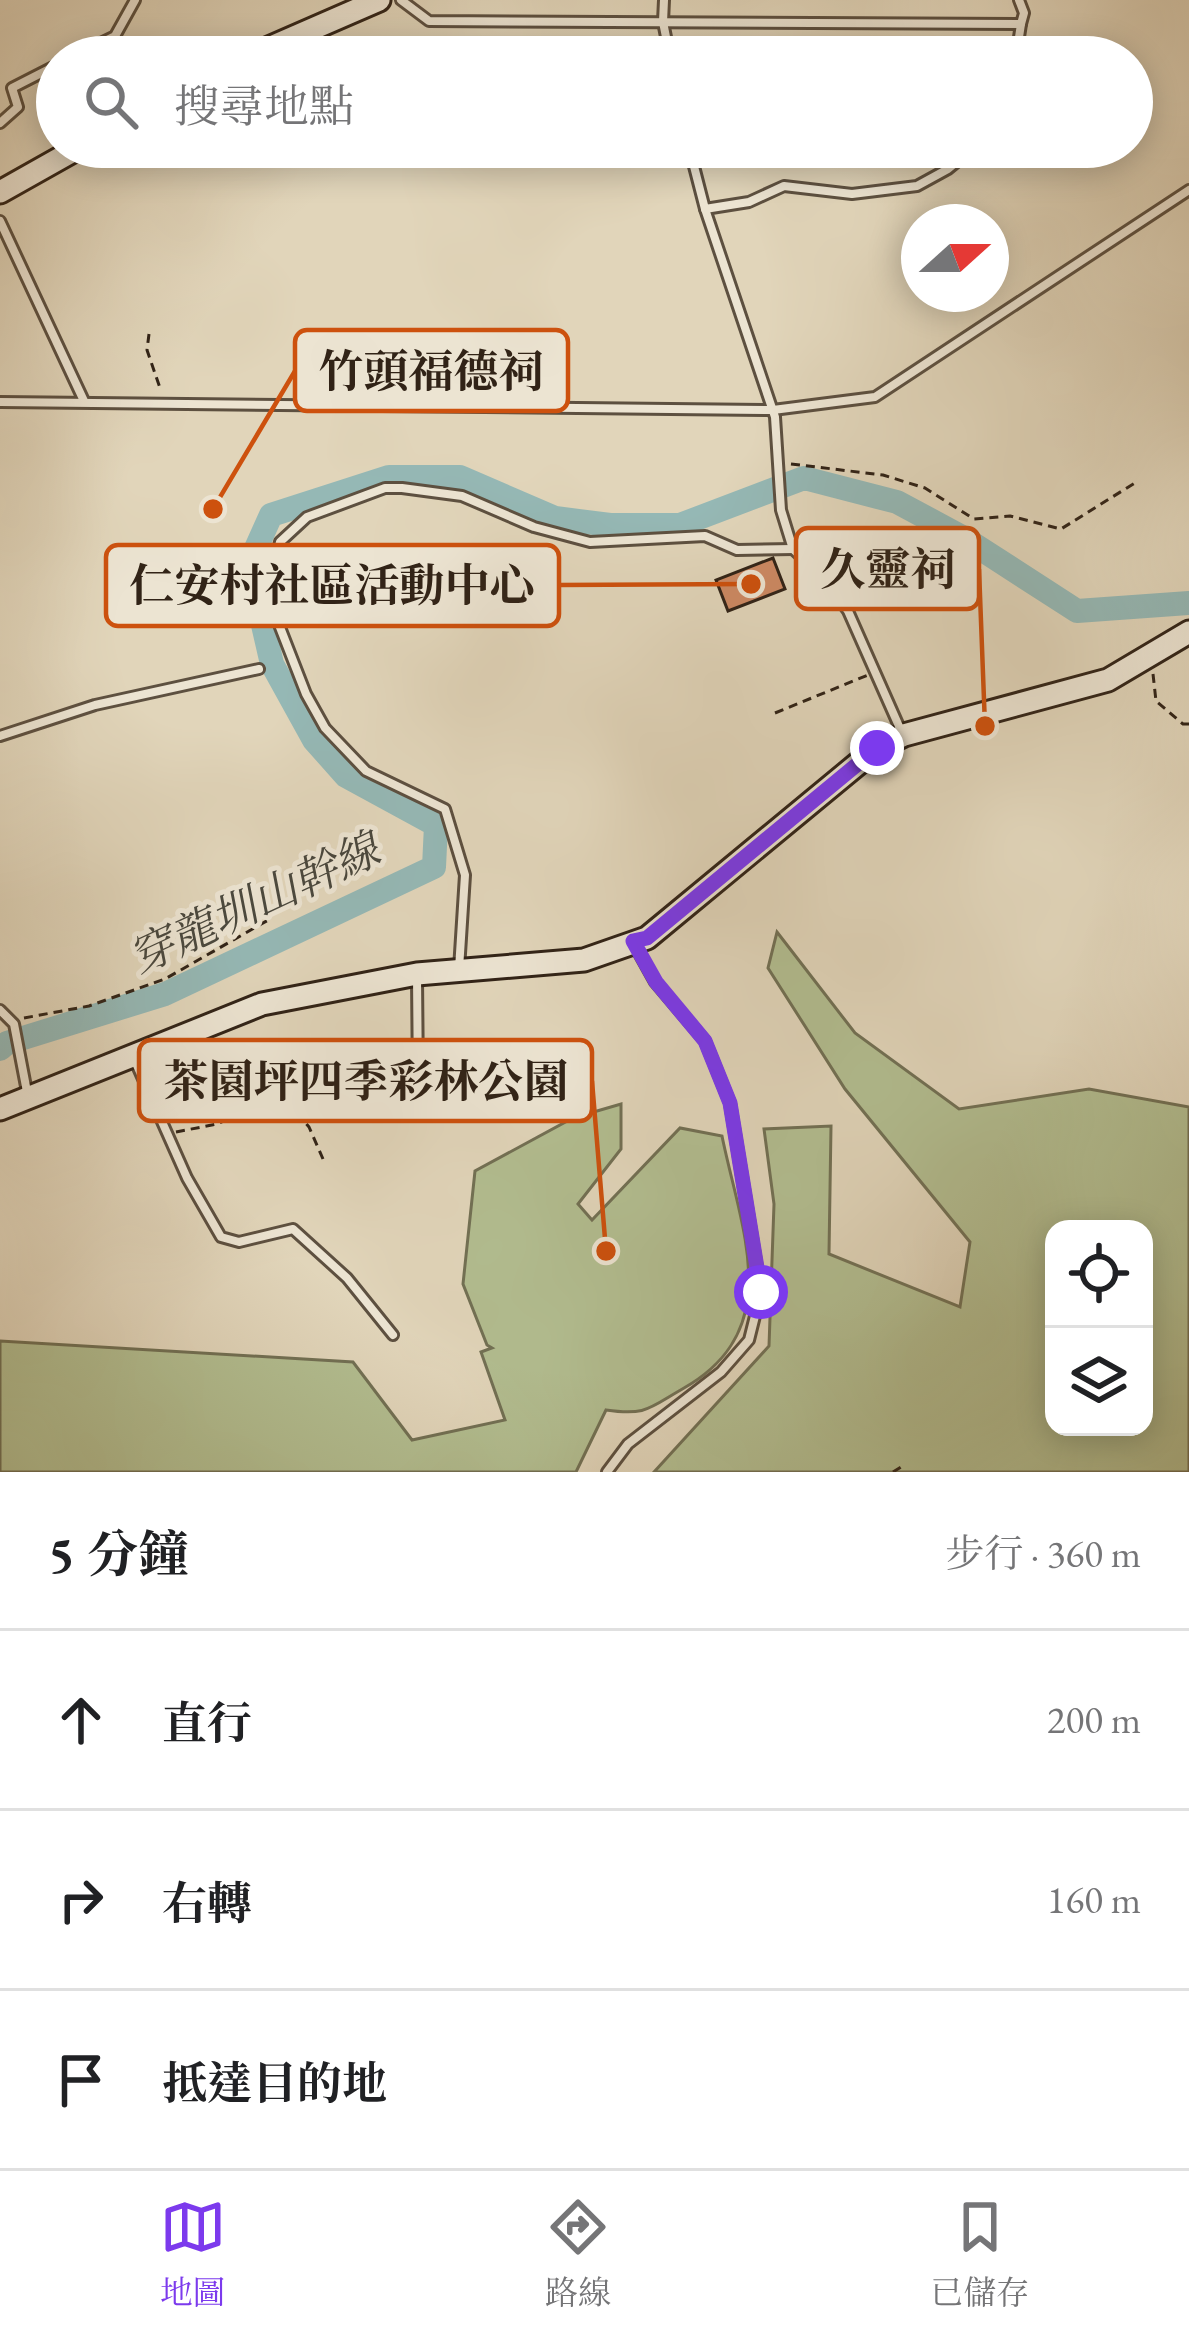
<!DOCTYPE html>
<html lang="zh-TW">
<meta charset="utf-8">
<style>
:root{--surface:#fff;--page:#f6f6f6;--text:#202124;--muted:#757577;--line:#e0e0e0;--accent:#7c3aed}
body{margin:0;font-family:"EB Garamond","Noto Serif TC",serif;background:var(--page);color:var(--text)}
.controls{position:absolute;right:36px;bottom:36px;display:grid;overflow:hidden;border-radius:24px;box-shadow:0 6px 30px #0003}
.controls button{width:108px;height:108px;display:grid;place-items:center;padding:0;border:0;border-bottom:3px solid var(--line);background:var(--surface);color:var(--text);font:60px sans-serif}
.compass{position:absolute;left:901px;top:204px;width:108px;height:108px;border-radius:50%;background:var(--surface);box-shadow:0 6px 30px #0003;rotate:69deg}
.stop{position:absolute;width:36px;height:36px;margin:-27px;border:9px solid #7c3aed;border-radius:50%;background:#fff}
.stop.end{background:#7c3aed;border-color:#fff;box-shadow:0 3px 12px #0008}
.list{margin:0;padding:0;list-style:none}
h2{display:flex;justify-content:space-between;align-items:center;height:156px;margin:0;padding:0 48px;font-size:51px}
h2 small{font-size:39px;font-weight:400;color:var(--muted)}
.list li{display:grid;grid-template-columns:78px 1fr auto;gap:36px;align-items:center;box-sizing:border-box;height:180px;padding:0 48px;border-top:3px solid var(--line)}
.list b{display:block;font-size:45px;white-space:nowrap}
.list em{font-size:39px;font-style:normal;color:var(--muted)}
.icon{flex:none;width:66px;height:66px;fill:none;stroke:currentColor;stroke-width:2;stroke-linecap:round;stroke-linejoin:round}
.map{position:relative;flex:none;width:1189px;height:1472px;overflow:hidden}
.search{position:absolute;background:var(--surface);box-shadow:0 6px 30px #0003;left:36px;right:36px;top:36px;height:132px;display:flex;align-items:center;gap:30px;box-sizing:border-box;padding:0 42px;border-radius:66px;color:var(--muted);font-size:45px}
.sheet{height:696px;background:var(--surface)}
nav{display:flex;justify-content:space-around;align-items:center;box-sizing:border-box;height:168px;border-top:3px solid var(--line);background:var(--surface);font-size:33px;color:var(--muted)}
nav a{display:grid;justify-items:center;gap:6px}
nav .on{color:var(--accent)}
.map>svg:first-child{display:block}
</style>
<div class="map">
<svg width="1189" height="1472" viewBox="0 0 1189 1472">
<rect width="100%" height="100%" fill="#e1d5ba"/>
<filter id="stains"><feTurbulence type="fractalNoise" baseFrequency=".00167" numOctaves="4"/><feColorMatrix values="0 0 0 0 .2 0 0 0 0 .09 0 0 0 0 .02 0 0 0 .5 -.17"/></filter>
<radialGradient id="worn" r=".72"><stop offset=".6" stop-color="#630" stop-opacity="0"/><stop offset="1" stop-color="#630" stop-opacity=".3"/></radialGradient>
<g fill="#b2bd90" stroke="#727054" stroke-width="3" fill-rule="evenodd">
<path d="M 777,932 L 855,1033 L 959,1109 L 1089,1089 L 1189,1107 L 1189,1472 L 654,1472 L 769,1346 L 774,1204 L 764,1129 L 831,1126 L 829,1254 L 960,1307 L 970,1242 L 845,1089 L 768,968 ZM 1054,1229 L 1144,1229 L 1144,1427 L 1054,1427 Z"/>
<path d="M 621,1104 L 621,1149 L 578,1204 L 592,1220 L 680,1128 L 722,1136 C 741,1230 787,1329 684,1388 C 649,1408 647,1416 606,1410 L 576,1472 L 0,1472 L 0,1341 L 353,1362 L 412,1440 L 505,1420 L 481,1352 L 492,1348 L 487,1345 L 463,1284 L 475,1171 L 573,1118 Z"/>
</g>
<g fill="none" stroke-linecap="round" stroke-linejoin="round">
<polyline stroke="#95b8b5" stroke-width="24" points="0,1049 7,1043 165,994 434,867 436,825 346,776 314,740 272,664 249,564 271,515 389,477 460,477 555,518 610,525 680,525 804,478 897,502 964,538 1077,611 1189,603"/>
</g>
<polygon fill="#cd8963" stroke="#312317" stroke-width="3" points="773,558 785,589 728,611 716,580"/>
<g fill="none" stroke-linecap="round" stroke-linejoin="round">
<g stroke="#5d5040" stroke-width="14">
<g id="lane">
<polyline points="401,0 429,21 1021,24 1024,13 1019,0"/>
<polyline points="664,0 663,22 670,57"/>
<polyline points="72,57 115,36 135,0"/>
<polyline points="1016,57 1021,24"/>
<polyline points="0,123 18,107 12,88 57,65"/>
<polyline points="689,147 705,209 775,417 781,510 793,549 825,579 848,611 902,733"/>
<polyline points="705,209 749,202 784,186 852,194 917,186 948,169 975,147"/>
<polyline points="0,221 84,401"/>
<polyline points="0,402 773,410 875,397 1189,190"/>
<polyline points="0,736 95,705 259,669"/>
<polyline points="459,969 465,875 445,809 366,771 325,728 306,694 276,617 270,582 280,542 307,517 385,488 402,488 462,496 534,527 590,542 705,536 737,550 793,549"/>
<polyline points="417,977 418,1084"/>
<polyline points="0,1010 14,1024 28,1097"/>
<polyline points="135,1061 187,1178 221,1237 239,1242 293,1229 347,1278 393,1335"/>
<polyline points="607,1472 628,1444 721,1372 749,1340 761,1292 730,1103 705,1041 655,982 635,946"/>
</g>
</g>
<g stroke="#312317" stroke-width="27">
<g id="secondary">
<polyline points="248,57 379,0"/>
<polyline points="0,192 80,147"/>
<polyline points="0,1109 262,1004 417,974 584,960 647,938 877,748 904,735 1108,680 1189,632"/>
</g>
</g>
<g stroke="#312317" stroke-width="3" stroke-dasharray="9 6" stroke-linecap="butt">
<polyline points="149,334 147,350 161,391"/>
<polyline points="791,464 883,475 925,488 974,519 1010,516 1061,529 1138,481"/>
<polyline points="1153,674 1156,701 1183,724 1189,724"/>
<polyline points="775,713 868,675"/>
<polyline points="24,1018 89,1006 165,979 270,919 267,904"/>
<polyline points="176,1132 217,1124 283,1096 309,1127 323,1159"/>
<polyline points="893,1472 901,1467"/>
</g>
<use href="#lane" stroke="#ece4d2" stroke-width="8"/>
<use href="#secondary" stroke="#ece4d2" stroke-width="21"/>
</g>
<g fill="none" stroke-linecap="round" stroke-linejoin="round">
<polyline stroke="#7c3aed" stroke-width="15" points="761,1292 730,1103 705,1041 656,982 633,941 647,938 877,748"/>
</g>
<g text-anchor="middle" stroke-width="10" stroke-linejoin="round" paint-order="stroke">
<g font-size="45" font-style="italic" fill="#4a483e" stroke="#ece4d2">
<text transform="translate(254 903) rotate(-25)" y="16">穿龍圳山幹線</text>
</g>
</g>
<path fill="none" stroke="#cd510e" stroke-width="4.5" d="M213 509L295 371M985 726L979 569M751 584L559 585M606 1251L592 1081"/>
<g fill="#cd510e" stroke="#ece4d2" stroke-width="4.5">
<circle cx="213" cy="509" r="12"/>
<circle cx="985" cy="726" r="12"/>
<circle cx="751" cy="584" r="12"/>
<circle cx="606" cy="1251" r="12"/>
</g>
<g fill="#ece4d2" stroke="#cd510e" stroke-width="4.5">
<rect x="295" y="330" width="273" height="81" rx="12"/>
<rect x="796" y="528" width="183" height="81" rx="12"/>
<rect x="106" y="545" width="453" height="81" rx="12"/>
<rect x="139" y="1040" width="453" height="81" rx="12"/>
</g>
<g font-size="45" text-anchor="middle" font-weight="bold" fill="#312317">
<text x="431" y="387">竹頭福德祠</text>
<text x="888" y="585">久靈祠</text>
<text x="332" y="601">仁安村社區活動中心</text>
<text x="366" y="1097">茶園坪四季彩林公園</text>
</g>
<rect width="100%" height="100%" filter="url(#stains)"/>
<rect width="100%" height="100%" fill="url(#worn)"/>
</svg>
<div class="controls">
<button><svg class="icon" aria-label="locate" viewBox="0 0 24 24"><circle cx="12" cy="12" r="6"/><path d="M12 2v4M12 18v4M2 12h4M18 12h4"/></svg></button>
<button><svg class="icon" aria-label="layers" viewBox="0 0 24 24"><path d="M12 4l9 5-9 5-9-5zM3 14l9 5 9-5"/></svg></button>
</div>
<svg class="compass" viewBox="-18 -18 36 36"><path d="M0-13l5 13h-10z" fill="#e53935"/><path d="M0 13l5-13h-10z" fill="#757577"/></svg>
<div class="stop" style="left:761px;top:1292px"></div>
<div class="stop end" style="left:877px;top:748px"></div>
<div class="search"><svg class="icon" aria-label="search" viewBox="0 0 24 24"><circle cx="10" cy="10" r="6"/><path d="M15 15l6 6"/></svg>搜尋地點</div>
</div>
<section class="sheet">
<h2>5 分鐘<small>步行 · 360 m</small></h2>
<ul class="list">
<li><svg class="icon" aria-label="ahead" viewBox="0 0 24 24"><path d="M12 20V5M6 11l6-6 6 6"/></svg><div><b>直行</b></div><em>200 m</em></li>
<li><svg class="icon" aria-label="right" viewBox="0 0 24 24"><path d="M7 20v-9h11M14 6l5 5-5 5"/></svg><div><b>右轉</b></div><em>160 m</em></li>
<li><svg class="icon" aria-label="arrive" viewBox="0 0 24 24"><path d="M6 21V4h12l-3 4 3 4H6"/></svg><div><b>抵達目的地</b></div></li>
</ul>
</section>
<nav>
<a class="on"><svg class="icon" aria-label="map" viewBox="0 0 24 24"><path d="M3 6l6-2 6 2 6-2v14l-6 2-6-2-6 2zM9 4v14M15 6v14"/></svg>地圖</a>
<a><svg class="icon" aria-label="directions" viewBox="0 0 24 24"><path d="M12 3l9 9-9 9-9-9zM9 14v-3h6M13 9l2 2-2 2"/></svg>路線</a>
<a><svg class="icon" aria-label="saved" viewBox="0 0 24 24"><path d="M7 4h10v16l-5-4-5 4z"/></svg>已儲存</a>
</nav>
